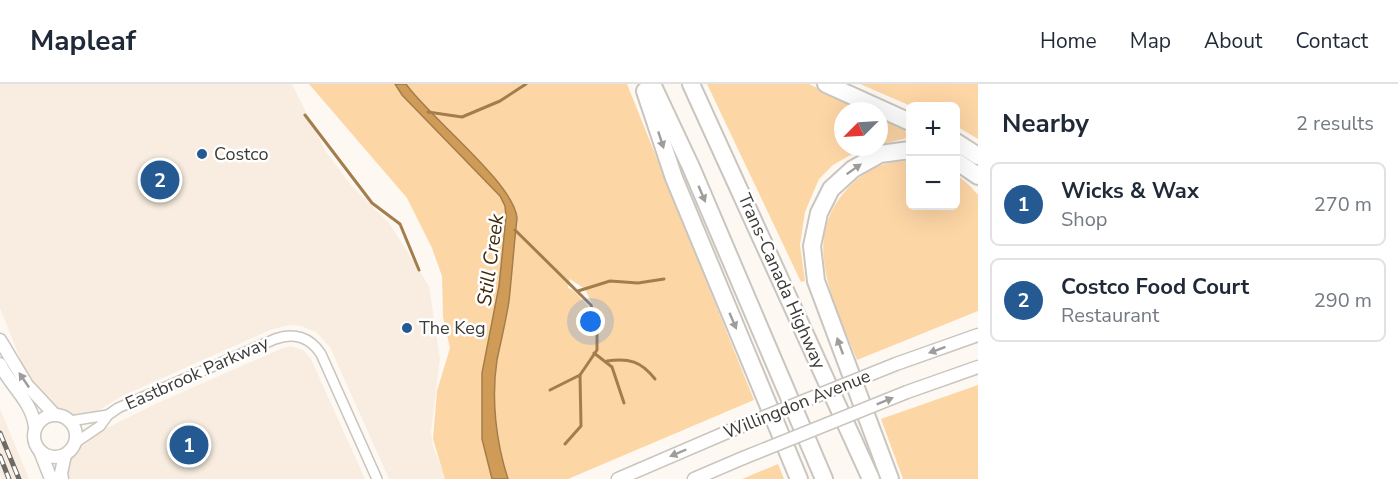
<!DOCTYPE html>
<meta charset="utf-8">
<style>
:root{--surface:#fff;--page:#f2f2f3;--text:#1f2937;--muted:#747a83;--line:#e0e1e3;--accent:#245992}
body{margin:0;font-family:"Nunito Sans",sans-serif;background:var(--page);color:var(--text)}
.controls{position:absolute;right:18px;top:18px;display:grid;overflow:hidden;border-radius:9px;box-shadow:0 6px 24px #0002}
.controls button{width:54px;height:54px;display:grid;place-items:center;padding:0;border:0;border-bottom:2px solid var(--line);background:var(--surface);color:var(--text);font:30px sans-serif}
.compass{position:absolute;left:834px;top:18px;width:54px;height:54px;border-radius:50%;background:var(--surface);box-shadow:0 6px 24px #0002;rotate:246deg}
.you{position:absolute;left:591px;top:238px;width:21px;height:21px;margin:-15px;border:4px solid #fff;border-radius:50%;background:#1a73e8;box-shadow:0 0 0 9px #1a73e833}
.badge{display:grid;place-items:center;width:39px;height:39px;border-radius:50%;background:var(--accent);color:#fff;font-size:20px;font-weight:700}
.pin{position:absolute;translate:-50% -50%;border:3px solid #fff;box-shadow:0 2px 6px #0006}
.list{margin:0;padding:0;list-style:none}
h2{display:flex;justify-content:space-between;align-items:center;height:78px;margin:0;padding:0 24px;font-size:26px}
h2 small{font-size:20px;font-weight:400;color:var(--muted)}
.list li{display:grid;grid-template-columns:39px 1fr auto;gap:18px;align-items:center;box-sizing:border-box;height:84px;margin:0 12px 12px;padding:0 12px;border:2px solid var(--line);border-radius:9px}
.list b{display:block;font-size:22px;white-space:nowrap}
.list p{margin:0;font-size:20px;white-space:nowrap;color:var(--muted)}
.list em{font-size:20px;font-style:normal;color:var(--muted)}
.map{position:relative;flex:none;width:978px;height:395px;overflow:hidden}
header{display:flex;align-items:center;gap:36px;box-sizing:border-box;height:84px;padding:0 30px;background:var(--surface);border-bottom:2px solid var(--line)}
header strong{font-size:28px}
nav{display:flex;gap:33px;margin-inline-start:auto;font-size:21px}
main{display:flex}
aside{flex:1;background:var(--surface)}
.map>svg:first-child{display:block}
</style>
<header>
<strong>Mapleaf</strong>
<nav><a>Home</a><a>Map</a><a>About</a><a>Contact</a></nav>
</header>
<main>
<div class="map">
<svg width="978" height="395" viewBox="0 0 978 395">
<rect width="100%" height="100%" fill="#fef8f2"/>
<g fill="#f8ede0">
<polygon points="0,0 292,0 326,68 351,101 389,139 429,202 440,275 431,348 433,362 446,395 389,395 330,263 316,248 301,242 289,241 270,246 120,313 93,330 75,332 67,330 51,322 19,282 20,274 0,224"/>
<polygon points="291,262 303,266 311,275 365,395 66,395 68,377 72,370 105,345 153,321 283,264"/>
<polygon points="0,325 29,395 2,395 0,390"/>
</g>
<g fill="#fdd6a6" fill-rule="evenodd">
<path d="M 309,0 L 627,0 L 754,316 L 568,395 L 445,395 L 433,355 L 437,307 L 450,264 L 443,233 L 442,192 L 432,164 L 407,114 ZM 570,195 L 585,205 L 595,226 L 592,226 L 573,206 L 568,204 Z"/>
<polygon points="707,0 809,0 865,27 843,27 843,63 869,63 863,64 833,81 819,95 805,128 800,161 805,197 801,198"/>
<polygon points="860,0 978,0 978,55 956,42 956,22 911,22"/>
<polygon points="879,34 905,46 907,54 879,61"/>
<path d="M 910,77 L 910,122 L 956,122 L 956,90 L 970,102 L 978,111 L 978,227 L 857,276 C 834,217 797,153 852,100 C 869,83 887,77 910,77 Z"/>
<polygon points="978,301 978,395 903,395 881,335"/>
<polygon points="778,380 784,395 742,395"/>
</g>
<path fill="#cf9b56" stroke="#a37e4d" stroke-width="1.5" d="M 395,0 L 406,0 C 429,33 514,99 517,134 C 514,161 512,189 509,217 C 506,237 501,256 497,276 C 491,315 496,358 508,395 L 492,395 L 482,355 L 482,289 L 499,202 L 506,133 L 505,122 L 500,112 L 402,11 Z"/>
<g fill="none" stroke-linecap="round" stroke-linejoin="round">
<g stroke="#a37e4d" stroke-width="3">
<polyline points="428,28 462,33 500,17 526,0"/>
<polyline points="305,31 372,119 400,140 419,186"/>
<polyline points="515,146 591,221 597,240 597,266 580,291 581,342 565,360"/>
<polyline points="578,207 610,197 638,199 664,195"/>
<polyline points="594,269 612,283 624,319"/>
<path d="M 607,277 C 629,274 641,277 655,295"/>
<polyline points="550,306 580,291"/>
</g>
<g stroke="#cac5be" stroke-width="12">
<g id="street">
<polyline points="70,337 108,331"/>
<path d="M 75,359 L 100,342 L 108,331 L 118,324 L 275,255 C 294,248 310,253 321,270 L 377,395"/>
</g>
</g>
<g stroke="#cac5be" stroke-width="15">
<g id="secondary">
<polyline points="0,256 27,301 54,330"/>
<path d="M 0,280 C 10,302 32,317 35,343"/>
<polyline points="896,280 978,251"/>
<polyline points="907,308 978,283"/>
<circle cx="55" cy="352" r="21"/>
<polyline points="40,367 51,395"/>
<polyline points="62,395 61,389 65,371"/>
<polyline points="618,395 732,346"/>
<polyline points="694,395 743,374"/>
</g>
</g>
<g stroke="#cac5be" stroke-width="20">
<g id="highway">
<polyline points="652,0 691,83 824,395"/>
<polyline points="691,0 871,395"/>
<polyline points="826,0 910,38"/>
<polyline points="645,7 674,94 799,395"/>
<polyline points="956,58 978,72"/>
<polyline points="956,77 978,92"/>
<polyline points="890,395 816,197 812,162 819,129 831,105 853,85 880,70 910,66"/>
</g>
</g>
<use href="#street" stroke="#fff" stroke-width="9"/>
<use href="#secondary" stroke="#fff" stroke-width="12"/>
<use href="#highway" stroke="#fff" stroke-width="16"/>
<g stroke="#6d6a66" stroke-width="5">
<g id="rail">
<polyline points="0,349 19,395"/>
<polyline points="0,372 9,395"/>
</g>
</g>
<use href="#rail" stroke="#fff" stroke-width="3" stroke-dasharray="9" stroke-linecap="butt"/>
<g stroke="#cac5be" stroke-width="15" stroke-linecap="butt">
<g id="secondary-bridge">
<polyline points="732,346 896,280"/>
<polyline points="743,374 907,308"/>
</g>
</g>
<use href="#secondary-bridge" stroke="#fff" stroke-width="12"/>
</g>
<defs><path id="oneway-solid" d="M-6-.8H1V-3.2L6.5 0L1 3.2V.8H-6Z" transform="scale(1.5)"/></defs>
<g fill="#9e9d9c">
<use href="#oneway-solid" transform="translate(661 56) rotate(72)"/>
<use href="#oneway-solid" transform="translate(854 85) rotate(-35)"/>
<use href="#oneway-solid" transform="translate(702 110) rotate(67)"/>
<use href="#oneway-solid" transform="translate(733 237) rotate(67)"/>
<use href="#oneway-solid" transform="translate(840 262) rotate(-110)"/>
<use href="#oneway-solid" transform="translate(937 266) rotate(160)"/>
<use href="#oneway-solid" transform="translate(24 296) rotate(-124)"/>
<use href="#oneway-solid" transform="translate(885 317) rotate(-22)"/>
<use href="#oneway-solid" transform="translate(678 369) rotate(157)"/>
</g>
<g fill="#245992" stroke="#fff" stroke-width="2">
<circle cx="202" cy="70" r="6"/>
<circle cx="407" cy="244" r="6"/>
</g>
<g text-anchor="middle" stroke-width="5" stroke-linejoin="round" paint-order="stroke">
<g font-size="18" fill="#3d3b38" stroke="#fff" text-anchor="start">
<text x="214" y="76">Costco</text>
<text x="419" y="250">The Keg</text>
</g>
<g font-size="18" fill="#3d3b38" stroke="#fff">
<text transform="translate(782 197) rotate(66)" y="6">Trans-Canada Highway</text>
<text transform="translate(197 289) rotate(-24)" y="6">Eastbrook Parkway</text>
<text transform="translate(797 320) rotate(-22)" y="6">Willingdon Avenue</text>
</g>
<g font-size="20" font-style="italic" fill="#3f290a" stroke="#fff">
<text transform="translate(490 176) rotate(-82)" y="7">Still Creek</text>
</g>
</g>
</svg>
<div class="controls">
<button>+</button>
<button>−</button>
</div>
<svg class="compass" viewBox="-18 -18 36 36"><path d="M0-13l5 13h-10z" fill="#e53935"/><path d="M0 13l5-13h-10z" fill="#747a83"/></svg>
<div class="you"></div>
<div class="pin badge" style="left:189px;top:361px">1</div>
<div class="pin badge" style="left:160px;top:96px">2</div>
</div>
<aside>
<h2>Nearby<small>2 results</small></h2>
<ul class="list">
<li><span class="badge">1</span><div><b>Wicks &amp; Wax</b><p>Shop</p></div><em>270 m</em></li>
<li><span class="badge">2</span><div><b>Costco Food Court</b><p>Restaurant</p></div><em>290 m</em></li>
</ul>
</aside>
</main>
